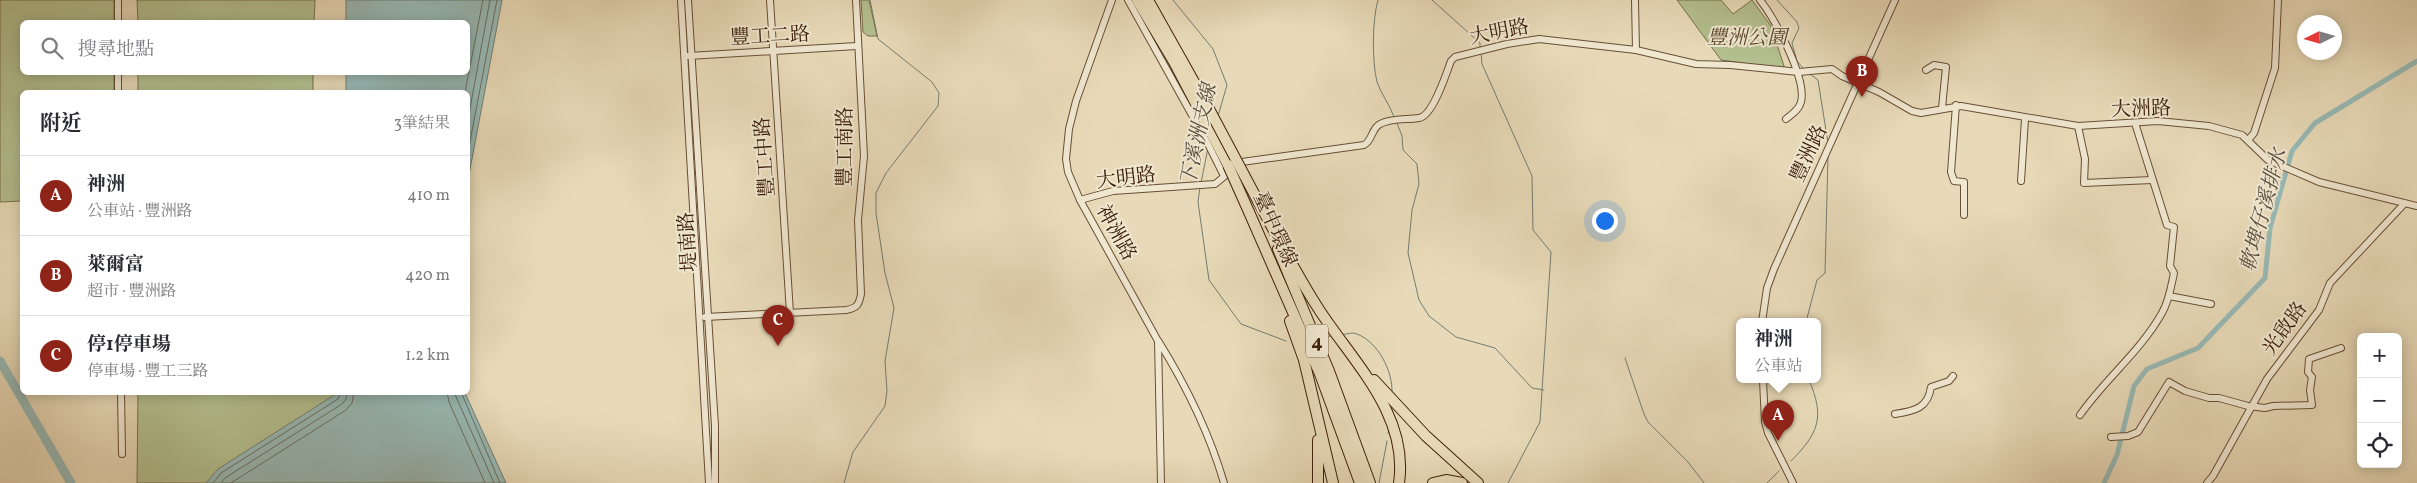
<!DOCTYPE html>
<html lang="zh-TW">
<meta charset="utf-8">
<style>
:root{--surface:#fff;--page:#f7f7f7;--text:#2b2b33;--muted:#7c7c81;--line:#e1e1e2;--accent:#8f2418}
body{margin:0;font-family:Vollkorn,"Noto Serif TC",serif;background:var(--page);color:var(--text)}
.controls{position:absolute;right:15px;bottom:15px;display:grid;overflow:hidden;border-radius:8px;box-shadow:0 2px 12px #0003}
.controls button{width:45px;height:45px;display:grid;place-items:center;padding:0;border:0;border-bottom:1px solid var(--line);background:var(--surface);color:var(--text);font:25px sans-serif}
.compass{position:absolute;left:2297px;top:15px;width:45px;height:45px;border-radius:50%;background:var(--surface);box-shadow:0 2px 12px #0003;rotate:265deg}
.you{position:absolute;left:1604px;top:220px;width:18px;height:18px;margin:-12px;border:4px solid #fff;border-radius:50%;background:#1a73e8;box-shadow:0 0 0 8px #1a73e833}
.badge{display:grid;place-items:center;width:32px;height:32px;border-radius:50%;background:var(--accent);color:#fff;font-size:16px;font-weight:700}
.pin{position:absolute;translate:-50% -41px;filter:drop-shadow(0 1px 2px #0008)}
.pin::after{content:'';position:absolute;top:26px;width:18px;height:15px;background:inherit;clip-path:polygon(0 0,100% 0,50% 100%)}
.popup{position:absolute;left:1736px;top:318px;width:85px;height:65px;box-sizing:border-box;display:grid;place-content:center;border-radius:8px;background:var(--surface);filter:drop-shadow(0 1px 4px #0005);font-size:16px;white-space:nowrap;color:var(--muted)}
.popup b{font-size:19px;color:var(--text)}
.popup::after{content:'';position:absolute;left:50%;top:100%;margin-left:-10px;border:10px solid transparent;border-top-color:var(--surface)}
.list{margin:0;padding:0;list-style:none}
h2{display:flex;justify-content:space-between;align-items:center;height:65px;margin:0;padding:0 20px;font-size:21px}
h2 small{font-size:16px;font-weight:400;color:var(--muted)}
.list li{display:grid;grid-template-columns:32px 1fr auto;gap:15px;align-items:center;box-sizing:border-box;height:80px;padding:0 20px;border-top:1px solid var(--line)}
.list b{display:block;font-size:19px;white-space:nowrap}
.list p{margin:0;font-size:16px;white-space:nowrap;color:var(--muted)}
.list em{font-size:16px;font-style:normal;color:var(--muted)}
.icon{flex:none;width:28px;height:28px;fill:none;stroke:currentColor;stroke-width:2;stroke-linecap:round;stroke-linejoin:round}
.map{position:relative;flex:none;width:2417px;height:483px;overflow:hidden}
.search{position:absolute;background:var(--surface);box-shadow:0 2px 12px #0003;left:20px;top:20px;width:450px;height:55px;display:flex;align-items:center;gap:12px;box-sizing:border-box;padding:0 18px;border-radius:8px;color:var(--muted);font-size:19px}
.panel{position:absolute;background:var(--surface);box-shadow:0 2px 12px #0003;left:20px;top:90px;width:450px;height:305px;border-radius:8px}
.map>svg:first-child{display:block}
</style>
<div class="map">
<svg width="2417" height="483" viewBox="0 0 2417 483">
<rect width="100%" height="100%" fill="#e8dab8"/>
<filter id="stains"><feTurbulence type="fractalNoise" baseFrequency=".004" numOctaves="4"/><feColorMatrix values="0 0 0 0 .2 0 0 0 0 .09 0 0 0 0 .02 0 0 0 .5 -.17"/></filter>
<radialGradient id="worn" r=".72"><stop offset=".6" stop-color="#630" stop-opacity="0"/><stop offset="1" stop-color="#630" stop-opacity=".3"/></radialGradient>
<g fill="#b4c090" stroke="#78704c">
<polygon points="0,0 114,0 114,22 22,22 22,72 114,73 114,92 22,92 22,201 0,202"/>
<polygon points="137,0 315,0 314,22 138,22"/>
<polygon points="861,0 869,0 877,36 868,36 863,32"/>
<polygon points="1677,0 1721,0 1733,14 1752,0 1771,26 1785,69 1721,60"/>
<rect x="138" y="73" width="175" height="19"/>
<polygon points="138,393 373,393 389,483 137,483"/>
</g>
<g fill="#98bab6" stroke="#747c71">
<polygon points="346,0 502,0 468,180 468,92 346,92 346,73 468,72 468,22 346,22"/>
<polygon points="339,392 465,393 506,483 206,483 218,469"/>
</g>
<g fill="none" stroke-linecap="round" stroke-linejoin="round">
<g stroke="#6a6d60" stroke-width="1">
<polyline points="465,92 483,0"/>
<polyline points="468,119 490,0"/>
<polyline points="468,152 497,0"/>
<polyline points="447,392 449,402 485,483"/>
<polyline points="454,392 494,483"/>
<polyline points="461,392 500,483"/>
<polyline points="213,483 221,473 338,399 341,392"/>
<polyline points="221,483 225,478 342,404 346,399 347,392"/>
<polyline points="231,483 346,410 352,403 354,392"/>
</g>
<g stroke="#747c71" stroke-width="1">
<polyline points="1173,0 1213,49 1227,85 1218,116"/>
<path d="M 1378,0 C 1372,20 1372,62 1377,82 C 1381,94 1390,105 1394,117"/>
<polyline points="1432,0 1480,43 1480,48"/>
<polyline points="1777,0 1797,22 1799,28 1792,43 1797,61 1803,68"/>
<polyline points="1481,52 1482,64 1532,176 1533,230 1551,252 1540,422 1508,483"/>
<polyline points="1810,74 1818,80 1828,143"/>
<polyline points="1397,123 1402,136 1403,150 1417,164 1419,184 1412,210 1408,253 1419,300 1429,316 1456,337 1495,348 1532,388 1544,390"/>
<polyline points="1201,183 1208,148"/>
<polyline points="1200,187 1198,202 1209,280 1241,324 1286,341"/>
<polyline points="1806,322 1817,280 1825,273 1828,157"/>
<path d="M 1341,335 C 1346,334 1353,332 1357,334 C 1378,342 1393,371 1392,393"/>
<polyline points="1319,337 1332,336"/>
<polyline points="1625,358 1644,414 1648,422 1688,462 1704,483"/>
<polyline points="1388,433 1389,429"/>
<path d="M 1791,461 C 1819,433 1825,417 1809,380"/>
<polyline points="844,483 853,452 885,406 887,391 885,361 894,308 885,273 876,213 876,193 886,173 938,106 939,93 932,82 878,39 870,0"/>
<polyline points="1379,483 1387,441"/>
<polyline points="1767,483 1779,471"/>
</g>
<polyline stroke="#98bab6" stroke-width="5" points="2104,483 2117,455 2134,386 2147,369 2198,348 2265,278 2270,228 2292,151 2315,123 2417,61"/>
<polyline stroke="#98bab6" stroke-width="9" points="0,361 71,483"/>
<g stroke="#684e35" stroke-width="8">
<g id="minor">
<polyline points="118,0 118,22"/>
<polyline points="681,0 709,483"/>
<polyline points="688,0 715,426 715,483"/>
<polyline points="770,0 790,313"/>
<polyline points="1112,0 1076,101 1069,129 1066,159 1068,172 1080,200 1158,341 1161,483"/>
<polyline points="1128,0 1207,142 1224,176"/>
<polyline points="1635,0 1636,50"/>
<path d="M 1760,0 C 1775,19 1807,79 1801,102 C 1799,110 1792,114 1786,119"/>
<polyline points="688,56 857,46"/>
<polyline points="1926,70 1934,65 1946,67 1942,108"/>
<polyline points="118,92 118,72"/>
<polyline points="1956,105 1951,172 1954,181 1964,182 1964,215"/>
<polyline points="2078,126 2085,159 2084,183 2152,180"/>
<polyline points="2249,139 2254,133 2275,68 2278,0"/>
<polyline points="2021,181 2025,119"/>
<path d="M 1080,200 L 1113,191 L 1215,184 L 1242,162 L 1364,145 C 1373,140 1371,129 1380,124 C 1392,118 1406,120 1419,118 C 1433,116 1446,74 1451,61 L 1455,57 L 1507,44 L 1539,39 L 1636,50 L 1696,64 L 1730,65 L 1799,72 L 1832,69 L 1842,76 L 1879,92 L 1912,111 L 1921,113 L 1961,106 L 2078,126 L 2158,121 L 2209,126 L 2242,135 L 2268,160 L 2319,182 L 2417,206"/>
<polyline points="2169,296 2211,304"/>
<path d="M 705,317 L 846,310 C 857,308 859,305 861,294 L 858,220 L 864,156 L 856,0"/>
<polyline points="1762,322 1767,288 1774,269 1895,0"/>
<path d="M 1159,342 C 1187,387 1209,432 1224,483"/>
<polyline points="1763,380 1765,422 1768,433 1793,483"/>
<polyline points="121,392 122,454"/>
<path d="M 1895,414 C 1915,411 1928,408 1931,387 L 1949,381 L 1953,376"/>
<path d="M 2080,415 C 2105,379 2140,352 2162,313 C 2169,301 2171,287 2174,273 L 2170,266 L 2174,227 L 2167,225 L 2135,123"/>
<polyline points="2111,437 2128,436 2138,432 2169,382 2185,391 2209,398 2219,398 2248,406 2265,408 2273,406 2312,405 2310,390 2312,377 2308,372 2309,359 2341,348"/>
<polyline points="2207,483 2213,476 2267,379 2319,310 2330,283 2404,204"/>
</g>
</g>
<g stroke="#3d2009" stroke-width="12">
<g id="highway">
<polyline points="1137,0 1174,62 1228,165"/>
<polyline points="1148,0 1208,107"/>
<path d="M 1258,201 C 1278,238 1297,276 1320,311 C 1354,363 1409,415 1399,483"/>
<polyline points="1249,212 1320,374 1360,483"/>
<polyline points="1278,249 1329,371 1370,483"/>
<polyline points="1290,321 1304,360 1333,483"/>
<polyline points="1374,380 1426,436 1478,483"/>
<polyline points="1318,440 1318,483"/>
<polyline points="1433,483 1446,480 1462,483"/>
</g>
</g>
<use href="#minor" stroke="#f0e7d1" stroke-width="6"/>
<use href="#highway" stroke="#e8dab8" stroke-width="10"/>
<g stroke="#3d2009" stroke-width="12" stroke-linecap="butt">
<g id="highway-bridge">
<polyline points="1208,107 1258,201"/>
<polyline points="1228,165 1249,212"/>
</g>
</g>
<use href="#highway-bridge" stroke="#e8dab8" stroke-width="10"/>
</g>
<g text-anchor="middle" stroke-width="4" stroke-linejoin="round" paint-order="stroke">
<rect fill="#f0e7d1" stroke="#735c45" stroke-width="1" x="1306" y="324.5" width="22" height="33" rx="4"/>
<g font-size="19" font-weight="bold" fill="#3d2009">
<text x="1317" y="348">4</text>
</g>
<g font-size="20" fill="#3d2009" stroke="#f0e7d1">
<text transform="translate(1499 31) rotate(-11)" y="7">大明路</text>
<text transform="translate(770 35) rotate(-3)" y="7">豐工二路</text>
<text transform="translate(2141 108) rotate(-2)" y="7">大洲路</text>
<text transform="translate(844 147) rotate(-90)" y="7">豐工南路</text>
<text transform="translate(1808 153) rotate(-65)" y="7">豐洲路</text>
<text transform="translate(764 157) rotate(-94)" y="7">豐工中路</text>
<text transform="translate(1126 177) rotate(-7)" y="7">大明路</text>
<text transform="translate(1276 229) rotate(66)" y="7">臺中環線</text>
<text transform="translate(1117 232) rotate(61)" y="7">神洲路</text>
<text transform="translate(687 242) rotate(-94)" y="7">堤南路</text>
<text transform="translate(2284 328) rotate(-54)" y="7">光啟路</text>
</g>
<g font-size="20" font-style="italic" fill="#5b482b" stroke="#f0e7d1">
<text x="1747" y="44">豐洲公園</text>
</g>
<g font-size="21" font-style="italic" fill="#584e3d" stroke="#f0e7d1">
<text transform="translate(1198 135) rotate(-78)" y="7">下溪洲支線</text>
<text transform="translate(2263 210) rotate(-75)" y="7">軟埤仔溪排水</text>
</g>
</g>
<rect width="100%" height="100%" filter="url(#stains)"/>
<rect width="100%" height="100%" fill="url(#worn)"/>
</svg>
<div class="controls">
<button>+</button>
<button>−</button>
<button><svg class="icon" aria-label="locate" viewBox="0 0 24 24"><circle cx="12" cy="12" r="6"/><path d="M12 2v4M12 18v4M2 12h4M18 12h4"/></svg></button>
</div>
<svg class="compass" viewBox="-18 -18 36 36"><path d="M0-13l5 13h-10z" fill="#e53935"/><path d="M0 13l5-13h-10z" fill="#7c7c81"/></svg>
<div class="you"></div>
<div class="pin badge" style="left:1778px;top:441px">A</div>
<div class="popup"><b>神洲</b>公車站</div>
<div class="pin badge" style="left:1862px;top:97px">B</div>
<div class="pin badge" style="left:778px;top:346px">C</div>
<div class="search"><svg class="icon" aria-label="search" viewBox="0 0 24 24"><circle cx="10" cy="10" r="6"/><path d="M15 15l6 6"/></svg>搜尋地點</div>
<section class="panel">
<h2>附近<small>3筆結果</small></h2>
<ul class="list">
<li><span class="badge">A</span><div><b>神洲</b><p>公車站 · 豐洲路</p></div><em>410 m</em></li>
<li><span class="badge">B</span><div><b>萊爾富</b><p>超市 · 豐洲路</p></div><em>420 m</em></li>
<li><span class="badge">C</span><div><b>停1停車場</b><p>停車場 · 豐工三路</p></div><em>1.2 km</em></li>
</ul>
</section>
</div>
